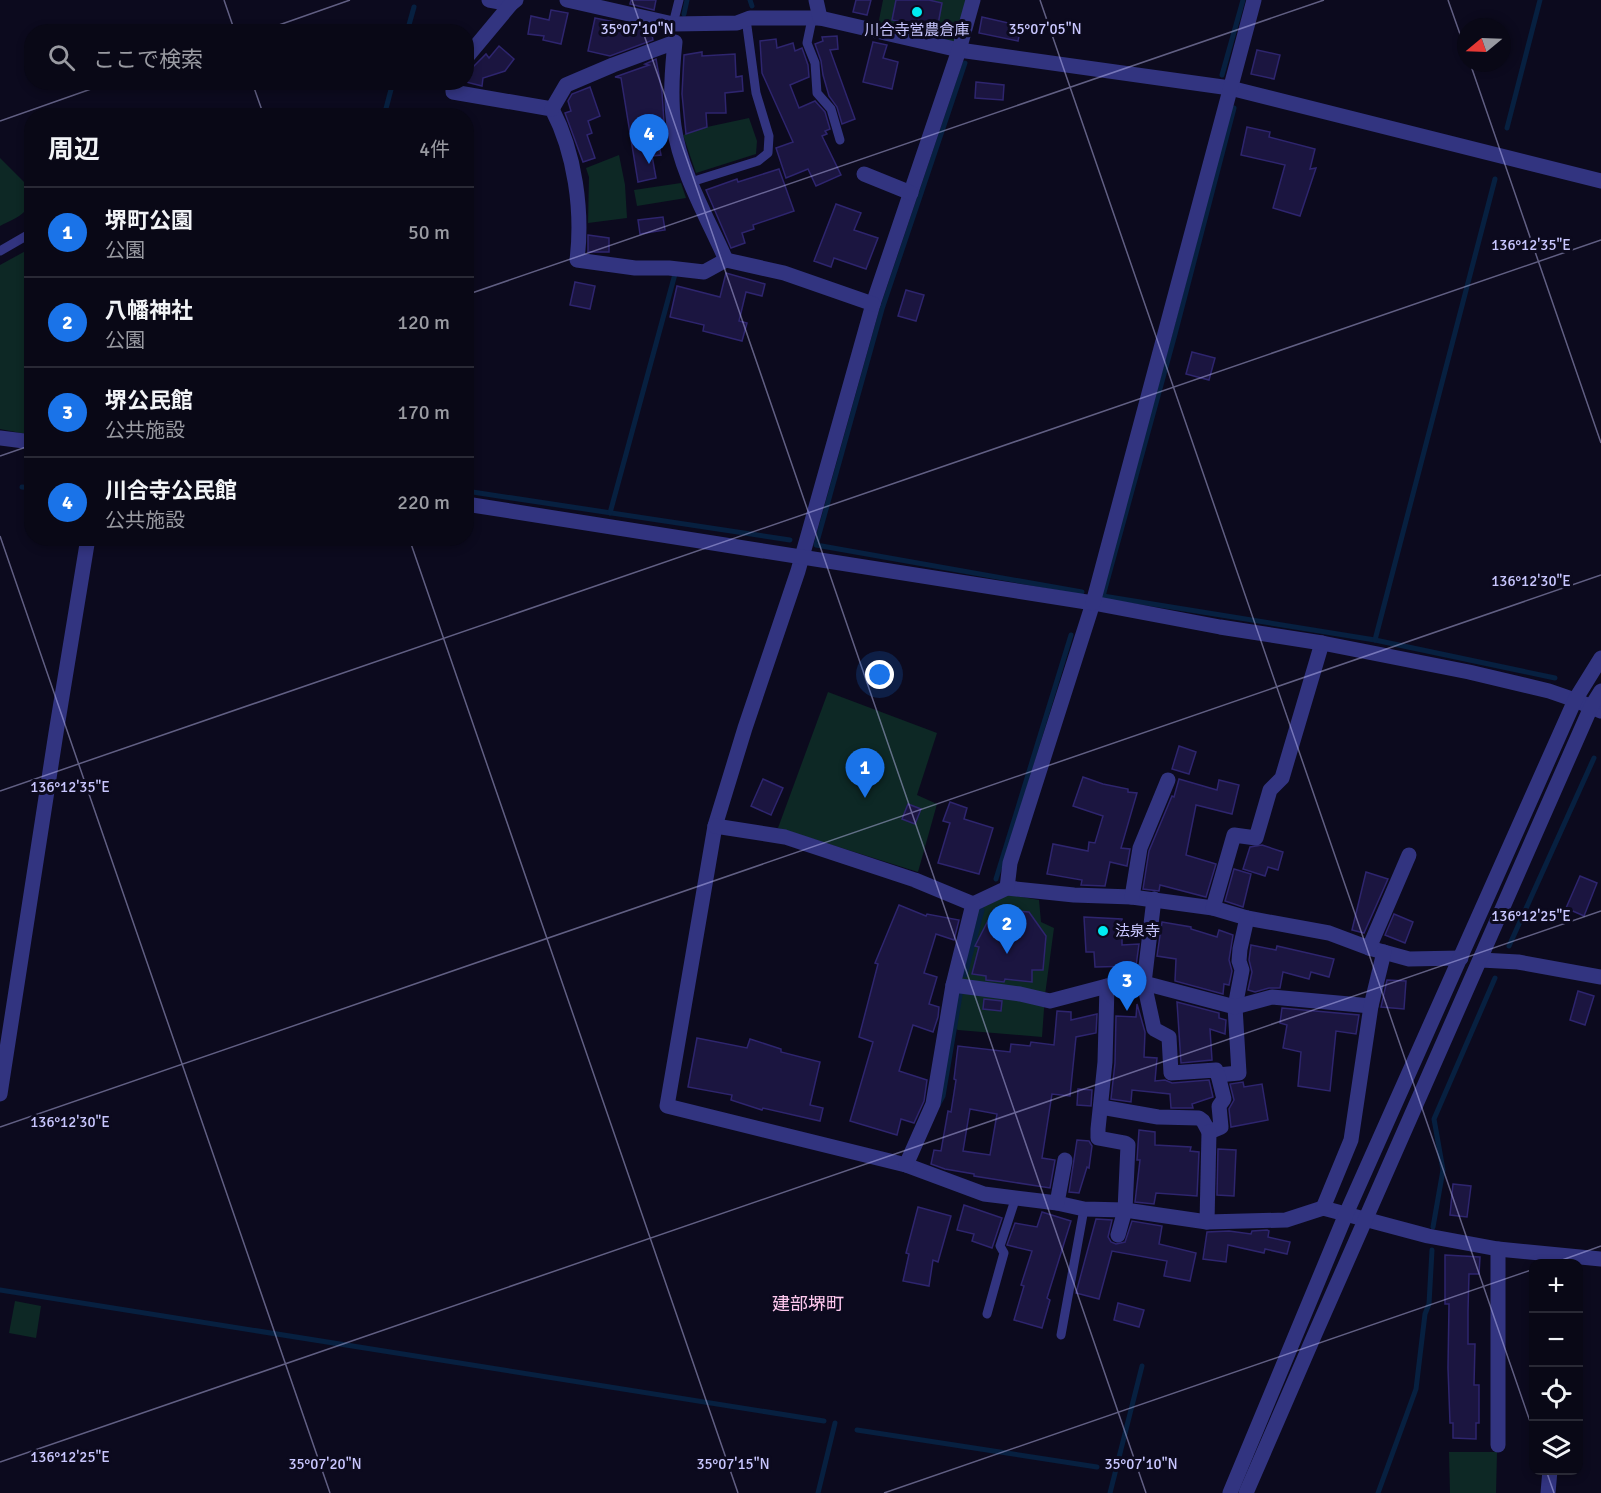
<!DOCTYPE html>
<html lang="ja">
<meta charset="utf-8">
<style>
:root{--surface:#090816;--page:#12111f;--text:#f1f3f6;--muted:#999aa1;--line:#292935;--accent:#1a73e8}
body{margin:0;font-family:Signika,"Noto Sans JP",sans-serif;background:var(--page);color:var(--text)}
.controls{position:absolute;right:18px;bottom:18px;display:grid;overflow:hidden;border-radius:12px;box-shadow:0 3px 9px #0003}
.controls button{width:54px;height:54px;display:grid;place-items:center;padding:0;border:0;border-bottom:2px solid var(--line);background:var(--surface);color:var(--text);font:30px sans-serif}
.compass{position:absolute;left:1457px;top:18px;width:54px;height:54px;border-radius:50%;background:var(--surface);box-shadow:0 3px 9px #0003;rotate:251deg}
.you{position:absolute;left:880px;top:675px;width:21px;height:21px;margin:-15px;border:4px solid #fff;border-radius:50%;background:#1a73e8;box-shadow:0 0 0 9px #1a73e833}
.badge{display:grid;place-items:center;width:39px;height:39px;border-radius:50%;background:var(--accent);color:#fff;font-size:20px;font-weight:700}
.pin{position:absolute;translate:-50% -50px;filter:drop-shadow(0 2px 3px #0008)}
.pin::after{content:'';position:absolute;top:32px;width:21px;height:18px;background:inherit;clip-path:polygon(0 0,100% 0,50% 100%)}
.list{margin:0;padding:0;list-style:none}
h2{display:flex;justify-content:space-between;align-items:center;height:78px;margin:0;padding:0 24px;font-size:26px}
h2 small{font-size:20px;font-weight:400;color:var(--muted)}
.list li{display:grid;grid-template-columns:39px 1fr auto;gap:18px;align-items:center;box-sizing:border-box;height:90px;padding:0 24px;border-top:2px solid var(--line)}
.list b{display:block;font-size:22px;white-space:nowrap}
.list p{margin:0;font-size:20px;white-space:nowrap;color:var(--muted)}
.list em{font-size:20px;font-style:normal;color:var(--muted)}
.icon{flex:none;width:33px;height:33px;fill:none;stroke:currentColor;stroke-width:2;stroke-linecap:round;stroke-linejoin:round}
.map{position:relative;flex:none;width:1601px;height:1493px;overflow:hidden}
.search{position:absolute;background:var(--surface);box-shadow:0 3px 9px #0003;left:24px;top:24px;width:450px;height:66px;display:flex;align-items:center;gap:15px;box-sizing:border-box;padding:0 21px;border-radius:24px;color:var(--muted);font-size:22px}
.panel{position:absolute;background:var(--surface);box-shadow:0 3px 9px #0003;left:24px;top:108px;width:450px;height:438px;border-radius:24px}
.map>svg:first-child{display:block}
</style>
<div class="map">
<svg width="1601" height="1493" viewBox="0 0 1601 1493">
<rect width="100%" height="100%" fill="#0c0a1e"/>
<g fill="#0d2825">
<polygon points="883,0 973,0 959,50 877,30"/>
<polygon points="749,118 757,141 756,154 696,173 683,135 707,127"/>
<polygon points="619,155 625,185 627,218 588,223 589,177 586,168"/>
<path d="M 0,158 L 32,190 C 32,213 18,217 0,226 Z"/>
<polygon points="681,183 686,198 637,206 634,190"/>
<polygon points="31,248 31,435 0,429 0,265"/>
<polygon points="828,692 937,733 917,795 937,804 918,872 778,828"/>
<polygon points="1005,894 1039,900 1041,922 1054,928 1045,995 1042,1037 958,1030 949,1024 977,907"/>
<polygon points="15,1301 41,1306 36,1338 9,1333"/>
<polygon points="1449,1452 1497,1452 1496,1493 1450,1493"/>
</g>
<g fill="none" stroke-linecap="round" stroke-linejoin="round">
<g stroke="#072040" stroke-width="5">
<polyline points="750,0 752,6"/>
<polyline points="684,14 687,0"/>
<polyline points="407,32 414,7"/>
<polyline points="965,63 882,309 816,545 1082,592"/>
<polyline points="1222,75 1243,0"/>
<polyline points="1234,108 1175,334 1103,596 1375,640 1555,678"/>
<polyline points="384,116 393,82"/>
<polyline points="1507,128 1540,0"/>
<polyline points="22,487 32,488"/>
<polyline points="466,491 790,540"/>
<polyline points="610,513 675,274"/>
<polyline points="1375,640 1495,179"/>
<polyline points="996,879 1071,635"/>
<polyline points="1509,946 1594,758"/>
<polyline points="965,975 982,910"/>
<polyline points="938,1105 943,1096 960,995"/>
<polyline points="1433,1227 1443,1170 1434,1119 1495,978"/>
<polyline points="0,1290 824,1421"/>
<polyline points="857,1430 1097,1467"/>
<polyline points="818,1493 835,1423"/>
<polyline points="1110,1493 1142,1366"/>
<polyline points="1378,1493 1416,1389 1425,1314 1429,1304 1432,1250"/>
</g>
</g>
<g fill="#1b1540" stroke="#2e256e" stroke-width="1.5" fill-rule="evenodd">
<polygon points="631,0 656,0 654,10 630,4"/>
<polygon points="856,0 871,0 867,15 853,12"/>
<polygon points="896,0 929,0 942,3 937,30 892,20"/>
<polygon points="551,10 568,13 561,44 543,40 544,36 528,34 531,16 549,20"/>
<polygon points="982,17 1021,26 1018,41 979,33"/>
<polygon points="595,18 649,29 651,30 653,40 610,56 588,51"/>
<polygon points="837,36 838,49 830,50 855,119 842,124 837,107 829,96 823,75 821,61 815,44 823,41 822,37"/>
<polygon points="776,39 777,48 793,43 795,51 802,48 808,65 809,77 790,85 799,108 815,101 825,112 830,129 825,131 827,134 822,136 841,175 816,186 808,169 786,178 776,148 793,142 762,73 760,41"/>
<polygon points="873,42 887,45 883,58 898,62 892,89 863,82"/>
<polygon points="499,46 514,59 505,71 483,78 482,86 466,82 468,72 486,54 489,58"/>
<polygon points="1257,50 1280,55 1274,79 1251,74"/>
<polygon points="702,52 702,56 735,54 736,77 742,76 743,91 725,93 726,113 706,113 707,127 686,134 682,94 684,55"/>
<polygon points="656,59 662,92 664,122 655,123 661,155 652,156 656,178 638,182 621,78 615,77 649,65 645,64"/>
<polygon points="976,82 1004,85 1003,100 975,98"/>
<polygon points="590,87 600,116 588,121 592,133 587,135 595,158 583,162 565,113 571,111 568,101 572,94"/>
<polygon points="1247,127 1270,132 1269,137 1315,149 1310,169 1316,168 1300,216 1273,208 1285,165 1241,155"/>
<polygon points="779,169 794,211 753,225 754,229 742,233 745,243 731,248 706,190 737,179 738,182"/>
<polygon points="836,204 861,213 854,230 878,238 866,269 834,258 831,267 814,261"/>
<polygon points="663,217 665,230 640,234 638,220"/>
<polygon points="588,235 609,238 609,252 588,252"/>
<polygon points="726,273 765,284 762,296 746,292 739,321 747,323 742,341 703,331 704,325 670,317 677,286 720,297"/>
<polygon points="575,282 595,286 590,309 570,305"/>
<polygon points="906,290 924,295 916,321 898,316"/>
<polygon points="1192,352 1215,358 1209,380 1186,374"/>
<polygon points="1179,746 1196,752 1189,774 1172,769"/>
<polygon points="1083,777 1103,784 1128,789 1128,792 1137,793 1121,848 1130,849 1127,866 1110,862 1105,886 1081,885 1082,880 1047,874 1053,844 1088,851 1089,842 1095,843 1103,816 1073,806"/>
<polygon points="763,779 783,788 771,815 751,806"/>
<polygon points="1179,779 1217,790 1219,780 1239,785 1232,814 1196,805 1186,855 1216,864 1206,897 1160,885 1159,891 1143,889 1149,851 1172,796 1174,797"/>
<polygon points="950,802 967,808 964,819 993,828 979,874 938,863 950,823 943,821"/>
<polygon points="908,804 921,809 915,824 902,819"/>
<polygon points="1262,845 1283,852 1278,870 1268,867 1265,876 1243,869 1250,847"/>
<polygon points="1234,869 1251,874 1243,907 1225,901"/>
<polygon points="1366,872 1388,879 1364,933 1352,930"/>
<polygon points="1580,876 1597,883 1584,916 1566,908"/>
<polygon points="899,905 926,916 927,914 959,920 954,940 936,934 924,973 937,977 929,1004 939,1007 938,1017 933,1032 913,1025 899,1071 927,1080 924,1101 914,1123 901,1119 897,1135 850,1121 873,1042 859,1037 878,964 875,963"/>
<polygon points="994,909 1029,912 1046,936 1043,970 1032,970 1032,982 1005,979 1004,982 986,980 986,976 972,974 979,947 975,946"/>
<polygon points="1394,914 1413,922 1405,943 1385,935"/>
<polygon points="1084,917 1122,919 1122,945 1139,944 1136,966 1095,967 1094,952 1086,952"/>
<polygon points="1162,922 1191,927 1191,929 1217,937 1219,930 1233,935 1229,960 1232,971 1229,985 1224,984 1223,994 1175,981 1176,959 1157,956"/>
<polygon points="1251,945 1276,950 1277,946 1334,959 1329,977 1311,972 1309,979 1283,972 1280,988 1269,988 1255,992 1248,990 1252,972 1249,960"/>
<polygon points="1387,980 1406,981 1404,1009 1381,1007"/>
<polygon points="1578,991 1594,996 1585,1025 1570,1020"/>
<polygon points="984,999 1002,1001 1001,1011 983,1009"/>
<polygon points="1177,1002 1219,1013 1219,1018 1226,1020 1225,1034 1210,1029 1212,1060 1181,1063"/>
<polygon points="1137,1004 1145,1032 1144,1057 1157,1058 1155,1081 1165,1080 1172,1083 1209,1080 1213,1097 1192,1104 1193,1108 1171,1108 1170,1094 1132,1090 1131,1102 1111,1099 1115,1063 1116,1016 1136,1017"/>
<polygon points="1282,1008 1359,1015 1356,1034 1336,1031 1330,1091 1298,1086 1301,1052 1283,1048 1287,1025 1280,1023"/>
<path d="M 1057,1011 L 1071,1012 L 1071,1020 L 1097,1014 L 1096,1033 L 1076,1037 L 1070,1096 L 1052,1094 L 1042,1158 L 1055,1160 L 1050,1188 L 974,1176 L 974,1174 L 945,1169 L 931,1164 L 934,1150 L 941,1151 L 948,1111 L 951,1112 L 956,1080 L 954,1079 L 958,1046 L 1010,1052 L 1011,1044 L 1030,1046 L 1031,1042 L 1054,1045 ZM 970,1109 L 997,1114 L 990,1155 L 963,1151 Z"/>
<polygon points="697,1038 747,1048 750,1039 781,1049 781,1052 820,1062 810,1105 823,1108 820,1121 763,1108 762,1110 731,1100 732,1095 688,1087"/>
<polygon points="1243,1082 1244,1087 1262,1084 1268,1120 1231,1127 1229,1109 1234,1100 1230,1084"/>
<polygon points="1078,1089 1092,1090 1091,1106 1077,1105"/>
<polygon points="1139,1130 1155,1132 1155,1145 1191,1147 1190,1151 1199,1152 1197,1196 1156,1193 1154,1204 1135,1202 1140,1160 1137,1160"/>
<polygon points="1077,1140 1089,1141 1092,1146 1089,1168 1087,1167 1079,1193 1069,1192"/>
<polygon points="1218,1149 1236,1150 1234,1196 1217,1195"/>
<polygon points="1453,1184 1471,1186 1467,1217 1450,1215"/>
<polygon points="964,1205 1002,1218 992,1248 972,1241 974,1234 957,1230"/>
<polygon points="918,1207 951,1216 938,1262 933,1260 929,1286 903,1281 909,1254 906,1253"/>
<polygon points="1042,1212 1071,1221 1047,1298 1050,1300 1042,1328 1014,1320 1024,1286 1021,1285 1032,1251 1007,1245 1015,1223 1037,1227"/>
<polygon points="1096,1219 1112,1220 1108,1237 1111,1242 1116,1244 1125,1242 1132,1221 1162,1226 1159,1244 1196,1253 1190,1281 1164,1276 1167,1261 1112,1251 1099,1299 1076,1293"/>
<polygon points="1267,1230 1269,1231 1268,1237 1290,1242 1287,1254 1265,1249 1264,1253 1228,1245 1226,1262 1203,1259 1207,1232 1229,1231 1251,1234 1252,1231"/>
<polygon points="1445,1255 1480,1257 1479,1274 1469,1274 1468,1311 1468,1344 1475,1344 1474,1385 1479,1385 1479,1423 1476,1423 1476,1439 1453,1438 1453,1423 1450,1423 1448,1368 1449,1304 1445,1304"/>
<polygon points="1118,1303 1144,1310 1139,1327 1114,1320"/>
</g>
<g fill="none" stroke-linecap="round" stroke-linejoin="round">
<g stroke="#323480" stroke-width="9">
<polyline points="812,19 807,43 815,63 817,93 831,109 840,140"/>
<polyline points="673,24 679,0"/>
<polyline points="691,182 758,161 768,153 769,136 756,93 746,19"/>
<polyline points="0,251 26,236"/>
<polyline points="987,1314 1004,1253 1000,1246 1016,1197"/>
<polyline points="1061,1335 1084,1209"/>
</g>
<g stroke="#323480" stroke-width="15">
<polyline points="489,0 511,4"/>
<polyline points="567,0 673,24 737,23 750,18 820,18 959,50 1230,88 1601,181"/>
<polyline points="816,0 820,18"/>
<polyline points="973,0 959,50 873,304 798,571 745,728 715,826 667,1106 906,1165 984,1194 1057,1203 1084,1209 1125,1210 1207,1222 1286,1220 1323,1208 1428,1236 1498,1249 1601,1259"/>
<polyline points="466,58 511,4 516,0"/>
<path d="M 453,82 L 453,92 L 552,109 C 575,153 583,211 577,260 L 635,268 L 669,268 L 704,272 L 726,260 L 784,273 L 873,304"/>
<path d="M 552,109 L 566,85 L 613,65 L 675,42 C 672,70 670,97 674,126 C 680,171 708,219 726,260"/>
<polyline points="864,174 911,193"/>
<polyline points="1575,700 1601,711"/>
<polyline points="715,826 785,837 915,880 973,904 1007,888 1074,895 1132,897 1213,908 1247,918 1329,933 1369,948 1409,959 1461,958"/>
<polyline points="1007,888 1010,863 1093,603"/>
<polyline points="1132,897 1140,848 1168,780"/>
<polyline points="1154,899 1144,983 1154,1029 1169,1037 1171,1073 1216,1070 1218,1075 1239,1073 1235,1007 1242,970 1239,961 1240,949 1247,918"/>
<polyline points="1213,908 1234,835 1256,838 1270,790 1282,778 1322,643"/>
<polyline points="1369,948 1409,855"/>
<polyline points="1481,960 1518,962 1601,977"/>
<polyline points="953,985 1020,994 1050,1001 1107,986 1144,983 1235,1007 1272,997 1371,1006"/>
<polyline points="1107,986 1105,1062 1098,1129 1098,1138 1125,1143 1128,1145 1125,1210 1118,1235"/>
<polyline points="0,1094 56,733 88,538"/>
<polyline points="1101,1107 1158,1117 1199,1118 1203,1121 1209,1132 1221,1127 1219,1106 1224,1099 1218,1075"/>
<polyline points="906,1165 933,1104 953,985 973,904"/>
<polyline points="1057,1203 1065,1160"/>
<polyline points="1323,1208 1351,1140 1371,1006 1384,952"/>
<polyline points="1207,1222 1209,1132"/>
<polyline points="1498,1249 1498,1445"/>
<polyline points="1548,1493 1550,1470"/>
</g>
<g stroke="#323480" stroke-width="15">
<polyline points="0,438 32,442"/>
<polyline points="466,504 1093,603 1220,627 1322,643 1469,672 1549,691 1575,700"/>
<polyline points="1093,603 1254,0"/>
<polyline points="1230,1493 1346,1214 1575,700 1601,658"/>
<path d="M 1246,1493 C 1359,1230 1477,969 1591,707 L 1601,691"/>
</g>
</g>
<path fill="none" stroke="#c9c7ff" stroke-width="1.5" stroke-opacity="0.45" d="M 224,0 L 235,32M 632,0 L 1146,1493M 1040,0 L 1534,1433M 1448,0 L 1466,51M 259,32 L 350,0M 1470,63 L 1601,443M 252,82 L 264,116M 0,121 L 111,82M 466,295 L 1324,0M 0,456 L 32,445M 0,536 L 330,1493M 409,538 L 738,1493M 0,791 L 1601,240M 0,1127 L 1601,575M 1551,1264 L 1601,1246M 0,1462 L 1601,911M 1546,1470 L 1554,1493M 884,1493 L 1534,1269"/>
<g fill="#00ebf2" stroke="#0c0a1e" stroke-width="2">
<circle cx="917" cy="12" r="6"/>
<circle cx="1103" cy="931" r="6"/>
</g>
<g text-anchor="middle" stroke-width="6" stroke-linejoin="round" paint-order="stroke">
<g font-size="15" fill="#c9c7ff" stroke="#0c0a1e">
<text x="917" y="35">川合寺営農倉庫</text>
<text x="1115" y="936" text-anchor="start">法泉寺</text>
</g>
<g font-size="18" fill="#ffc9ef" stroke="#0c0a1e">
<text x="808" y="1310">建部堺町</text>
</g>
</g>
<g font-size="15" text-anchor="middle" fill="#c9c7ff" stroke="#0c0a1e" stroke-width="6" stroke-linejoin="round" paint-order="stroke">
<text x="637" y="34">35°07'10"N</text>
<text x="1045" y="34">35°07'05"N</text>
<text x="1531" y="250">136°12'35"E</text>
<text x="1531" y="586">136°12'30"E</text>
<text x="70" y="792">136°12'35"E</text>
<text x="1531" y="921">136°12'25"E</text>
<text x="70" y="1127">136°12'30"E</text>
<text x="70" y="1462">136°12'25"E</text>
<text x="325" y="1469">35°07'20"N</text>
<text x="733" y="1469">35°07'15"N</text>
<text x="1141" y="1469">35°07'10"N</text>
</g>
</svg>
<div class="controls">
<button>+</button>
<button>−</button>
<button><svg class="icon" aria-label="locate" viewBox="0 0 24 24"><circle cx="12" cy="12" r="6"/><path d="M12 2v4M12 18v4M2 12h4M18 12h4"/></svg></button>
<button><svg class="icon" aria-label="layers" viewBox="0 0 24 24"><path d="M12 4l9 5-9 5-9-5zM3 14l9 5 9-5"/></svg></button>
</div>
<svg class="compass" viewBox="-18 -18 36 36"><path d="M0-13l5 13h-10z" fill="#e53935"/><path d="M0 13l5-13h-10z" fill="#999aa1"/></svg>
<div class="you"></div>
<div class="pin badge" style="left:865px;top:798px">1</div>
<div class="pin badge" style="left:1007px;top:954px">2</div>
<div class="pin badge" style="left:1127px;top:1011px">3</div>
<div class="pin badge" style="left:649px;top:164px">4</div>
<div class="search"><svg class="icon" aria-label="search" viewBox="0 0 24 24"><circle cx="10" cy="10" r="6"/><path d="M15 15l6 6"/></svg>ここで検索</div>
<section class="panel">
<h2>周辺<small>4件</small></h2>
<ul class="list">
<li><span class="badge">1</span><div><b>堺町公園</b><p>公園</p></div><em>50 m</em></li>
<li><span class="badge">2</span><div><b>八幡神社</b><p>公園</p></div><em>120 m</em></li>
<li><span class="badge">3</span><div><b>堺公民館</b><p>公共施設</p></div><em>170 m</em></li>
<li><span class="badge">4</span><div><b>川合寺公民館</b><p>公共施設</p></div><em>220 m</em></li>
</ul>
</section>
</div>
